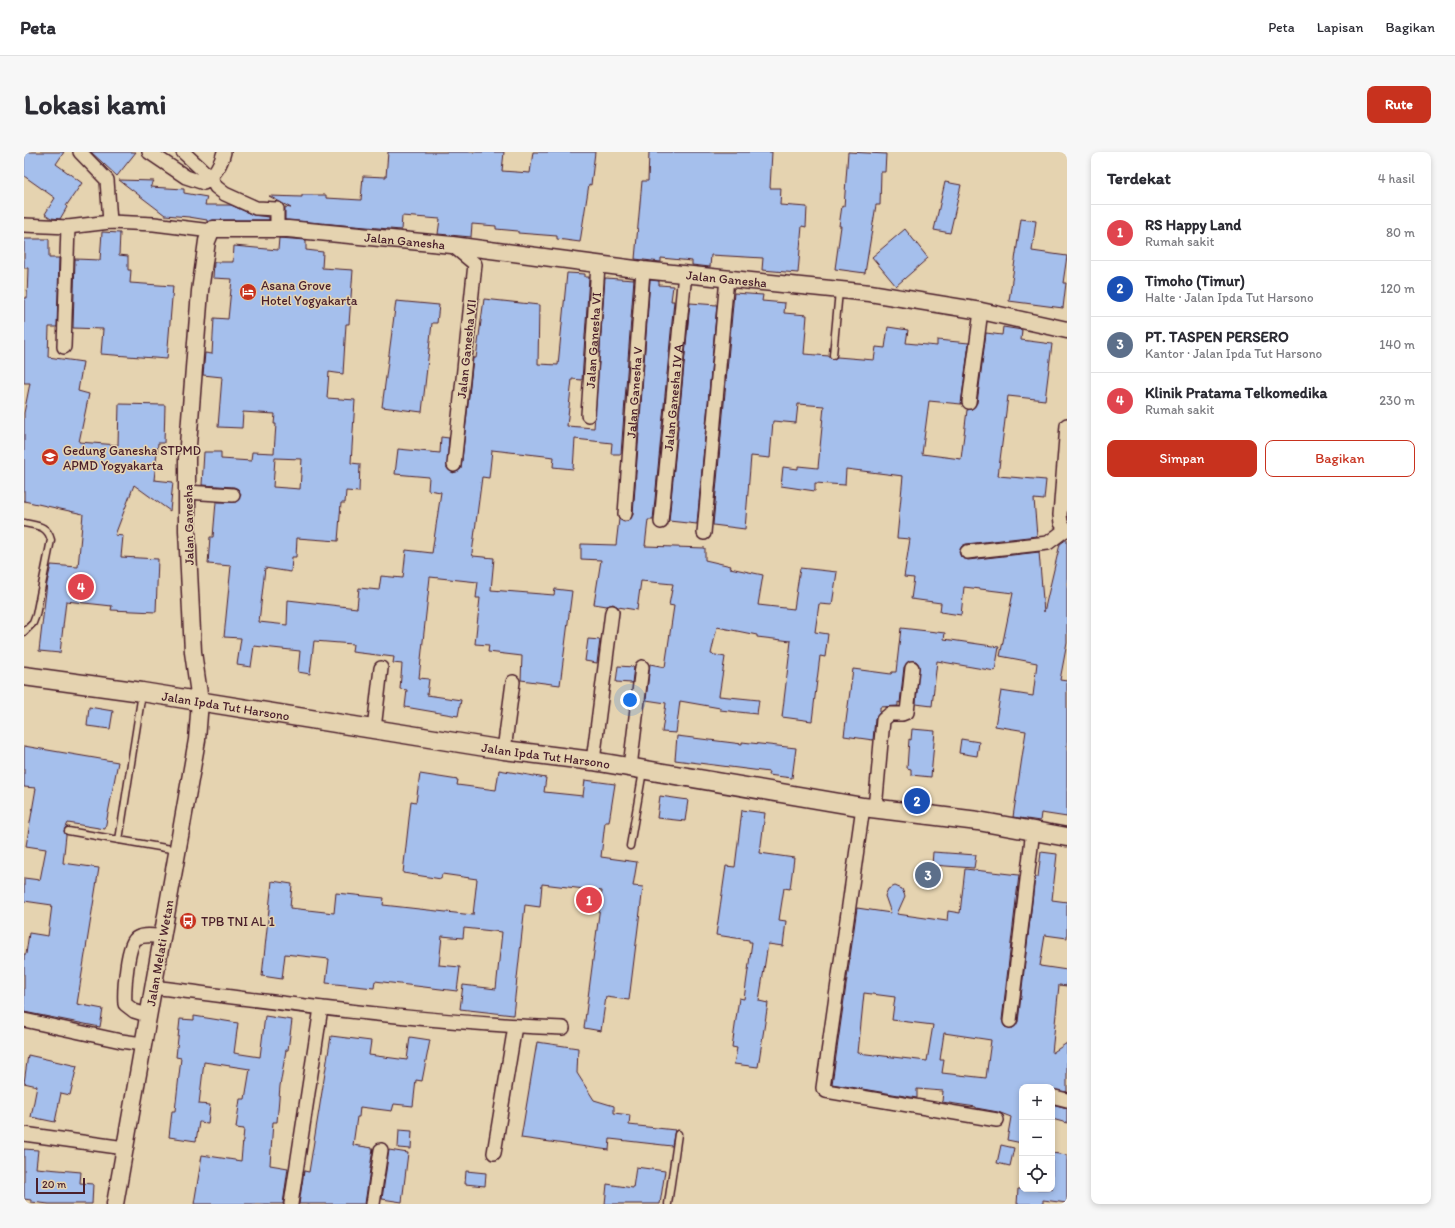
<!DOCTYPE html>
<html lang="id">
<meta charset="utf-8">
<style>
:root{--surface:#fff;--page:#f7f7f7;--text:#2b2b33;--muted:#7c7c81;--line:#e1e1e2;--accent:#c8321e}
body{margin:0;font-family:Itim,sans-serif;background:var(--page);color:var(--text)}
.controls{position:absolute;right:12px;bottom:12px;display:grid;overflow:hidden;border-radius:8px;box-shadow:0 2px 6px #0003}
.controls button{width:36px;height:36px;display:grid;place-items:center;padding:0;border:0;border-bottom:1px solid var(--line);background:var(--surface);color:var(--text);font:20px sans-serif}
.scale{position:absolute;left:12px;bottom:10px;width:49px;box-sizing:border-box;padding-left:4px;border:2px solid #4a1f2b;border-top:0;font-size:11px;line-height:14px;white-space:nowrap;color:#4a1f2b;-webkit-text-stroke:3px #e5d3b0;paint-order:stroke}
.you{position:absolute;left:606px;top:548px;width:14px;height:14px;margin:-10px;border:3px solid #fff;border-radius:50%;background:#1a73e8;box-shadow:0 0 0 6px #1a73e833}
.badge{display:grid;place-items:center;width:26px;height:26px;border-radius:50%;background:var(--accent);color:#fff;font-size:13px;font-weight:700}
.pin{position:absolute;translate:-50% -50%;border:2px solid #fff;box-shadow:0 1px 4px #0006}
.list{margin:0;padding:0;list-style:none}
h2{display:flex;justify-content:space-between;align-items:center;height:52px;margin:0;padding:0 16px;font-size:17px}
h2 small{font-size:13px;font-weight:400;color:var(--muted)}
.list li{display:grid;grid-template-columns:26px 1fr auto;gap:12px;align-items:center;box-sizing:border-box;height:56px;padding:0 16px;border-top:1px solid var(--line)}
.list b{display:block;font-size:15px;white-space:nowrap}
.list p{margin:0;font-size:13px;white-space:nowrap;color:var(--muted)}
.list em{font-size:13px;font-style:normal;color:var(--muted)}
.actions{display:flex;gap:8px;padding:12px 16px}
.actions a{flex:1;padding:9px 0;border:1px solid var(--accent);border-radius:8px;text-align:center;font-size:14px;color:var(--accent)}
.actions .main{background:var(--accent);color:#fff}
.icon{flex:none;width:22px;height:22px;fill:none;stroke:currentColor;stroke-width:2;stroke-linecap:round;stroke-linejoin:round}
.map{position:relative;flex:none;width:1043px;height:1052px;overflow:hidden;border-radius:8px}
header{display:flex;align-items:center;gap:24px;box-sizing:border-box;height:56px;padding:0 20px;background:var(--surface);border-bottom:1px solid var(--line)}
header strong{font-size:19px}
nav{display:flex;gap:22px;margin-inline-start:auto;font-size:14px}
.intro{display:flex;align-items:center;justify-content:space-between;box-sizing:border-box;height:96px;padding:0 24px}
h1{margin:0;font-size:28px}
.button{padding:10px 18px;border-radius:8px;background:var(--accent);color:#fff;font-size:14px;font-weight:700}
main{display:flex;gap:24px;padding:0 24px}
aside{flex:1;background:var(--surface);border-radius:8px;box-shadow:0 2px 6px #0003}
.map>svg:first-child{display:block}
</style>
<header>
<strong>Peta</strong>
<nav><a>Peta</a><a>Lapisan</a><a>Bagikan</a></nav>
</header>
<div class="intro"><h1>Lokasi kami</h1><a class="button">Rute</a></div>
<main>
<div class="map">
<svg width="1043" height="1052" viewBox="0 0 1043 1052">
<rect width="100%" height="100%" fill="#e5d3b0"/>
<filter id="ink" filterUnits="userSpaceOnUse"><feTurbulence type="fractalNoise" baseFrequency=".025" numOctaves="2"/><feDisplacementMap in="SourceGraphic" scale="8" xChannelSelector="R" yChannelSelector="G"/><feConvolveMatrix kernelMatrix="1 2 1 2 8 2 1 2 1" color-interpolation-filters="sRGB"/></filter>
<g filter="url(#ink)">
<g fill="#a5bfec" stroke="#4a1f2b" fill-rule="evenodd">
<polygon points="0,0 40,0 32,12 58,31 42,54 43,55 36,67 27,66 21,62 31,46 0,24"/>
<polygon points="67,0 112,0 93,24"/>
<polygon points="364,0 480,0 478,19 506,21 509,0 571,0 567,33 565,32 556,90 533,87 533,84 494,81 494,79 472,77 472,74 448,72 447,85 414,82 416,67 378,64 377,78 261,68 261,55 267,56 245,44 278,45 278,43 302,43 302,46 337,48 339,24 362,25"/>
<polygon points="625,0 748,0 746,36 757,36 756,53 783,55 782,75 778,74 774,121 738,118 739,106 687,103 686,115 668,113 668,109 637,106 637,110 611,107 618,29 624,29"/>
<polygon points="824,0 862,2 861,20 857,20 856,53 852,53 841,121 811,117 817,74 815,74 818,54 820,55"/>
<polygon points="95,28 130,29 126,35 160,37 160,41 183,45 181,53 207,53 229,63 245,65 245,68 189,68 183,70 183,68 165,65 141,63"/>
<polygon points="921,30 937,33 926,81 910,78"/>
<polygon points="997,67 1012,69 1008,99 1043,104 1039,131 1042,131 1039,156 985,149"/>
<polygon points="881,77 904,106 872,134 848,105"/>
<polygon points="78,80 96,81 95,103 104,104 104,118 107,118 106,131 149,134 143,207 77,202 79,177 49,176 51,107 76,108"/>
<path d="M 255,86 L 282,88 L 282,98 L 299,100 L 298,116 L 329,118 L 325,172 L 322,172 L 319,222 L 305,220 L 303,246 L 331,248 L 327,311 L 336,312 L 335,340 L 322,339 L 321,351 L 317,351 L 314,389 L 273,386 L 272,405 L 268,405 L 267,420 L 241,416 L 235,470 L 263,473 L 264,448 L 333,456 L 335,436 L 355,438 L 357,424 L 379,426 L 382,398 L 408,401 L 417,340 L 404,338 L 405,325 L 371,322 L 374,297 L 416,301 L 417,285 L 425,286 L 423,316 L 429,321 L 437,317 L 449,206 L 452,206 L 460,147 L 515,153 L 514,212 L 534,213 L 543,121 L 561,122 L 561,125 L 565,125 L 558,228 L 548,227 L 543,274 L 570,276 L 581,126 L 610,128 L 610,126 L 597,302 L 587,302 L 588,291 L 551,287 L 549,317 L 529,315 L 530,305 L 468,298 L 465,326 L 458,325 L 448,401 L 449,404 L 470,406 L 467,438 L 530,443 L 531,437 L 548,439 L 536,533 L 497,528 L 498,504 L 464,500 L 465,493 L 451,492 L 456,446 L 452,446 L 454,430 L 406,425 L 395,526 L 405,527 L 403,543 L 437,548 L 434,564 L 381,555 L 383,538 L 376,537 L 378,512 L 369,511 L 370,505 L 328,500 L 329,492 L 290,489 L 286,522 L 274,520 L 276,499 L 230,494 L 227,515 L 213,513 L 217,486 L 200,485 L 207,414 L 184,412 L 186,385 L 189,385 L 192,350 L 212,350 L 217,343 L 214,337 L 210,335 L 178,333 L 180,300 L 197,300 L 197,307 L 227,309 L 228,300 L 250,301 L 252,272 L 250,272 L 251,262 L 219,260 L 218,276 L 194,275 L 198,225 L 179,223 L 181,201 L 188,202 L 190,166 L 204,167 L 208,127 L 189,126 L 190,110 L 209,110 L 210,94 L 254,98 ZM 251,306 L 278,307 L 276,337 L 249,335 Z"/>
<polygon points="0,87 25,87 25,106 35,106 33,175 25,175 24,205 59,210 54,239 65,242 55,290 94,293 95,252 141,253 140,291 134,291 130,328 149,330 146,359 110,333 91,383 99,384 97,405 134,407 132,460 87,458 88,454 42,449 36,501 15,499 23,431 27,413 54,415 59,362 0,349 0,261 6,231 0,231 0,146 3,146 4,116 0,116"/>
<polygon points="626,128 635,129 635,133 649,134 647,149 650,149 629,368 624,368 621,394 681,396 681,408 707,414 706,416 739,423 734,453 770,457 776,416 813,420 808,453 795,452 791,480 804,482 801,505 796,504 788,569 758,565 767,489 733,485 733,483 693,475 687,502 701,505 695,544 735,548 733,562 696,558 696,556 656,549 652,581 638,580 642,551 622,548 626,512 641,515 650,454 645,453 649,432 617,429 613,458 594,455 589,452 583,454 570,452 577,408 557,407 557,392 592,393 595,367 600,370 604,369 609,363"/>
<polygon points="710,141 739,143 738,149 761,151 760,161 783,163 780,202 805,204 809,207 813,205 850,208 852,195 861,196 864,175 884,178 882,191 913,194 913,188 945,191 937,252 905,249 898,302 937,307 943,258 948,257 953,251 962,181 978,183 979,175 998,178 997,188 1028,192 1021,248 984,244 974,324 1022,328 1020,348 1010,347 1013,384 942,392 938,394 935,400 937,405 944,408 1015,400 1020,460 1036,392 1043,387 1043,491 1036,528 1043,529 1043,665 1017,661 1016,669 989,665 1002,579 971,574 977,539 1009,544 1013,511 976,504 989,441 940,435 937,463 916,460 917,451 887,447 890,426 880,425 886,387 873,386 879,324 822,317 821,333 791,331 791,339 757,334 759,315 774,317 774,314 794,316 800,254 774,252 772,271 749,269 746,306 727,304 721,377 689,373"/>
<polygon points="372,149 415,153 413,171 408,171 398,260 358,255"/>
<polygon points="666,151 693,153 673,372 645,369"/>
<polygon points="877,476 921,481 920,487 975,495 971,519 913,509 908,554 892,552 895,513 892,509 885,509 880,515 876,551 874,550 874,554 856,555 856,560 851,567 849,588 820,584 829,517 867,522 868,520 872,520"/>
<polygon points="564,487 576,488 573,511 561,509"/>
<polygon points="594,514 610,515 608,531 592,530"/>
<polygon points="65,555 89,559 86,577 63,574"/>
<polygon points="888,577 911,579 907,625 887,623 887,617 883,616 885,587 887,588"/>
<polygon points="653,584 718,592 718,590 772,596 768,626 744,623 745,620 651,608"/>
<polygon points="937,587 955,590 953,604 935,601"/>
<polygon points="0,594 94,610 81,677 44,671 40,679 42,683 39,711 75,716 53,852 79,857 76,875 0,860 0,802 2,802 5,781 24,784 28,753 0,749 0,726 16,728 22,697 2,694 12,636 0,635"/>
<polygon points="475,618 522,626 520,640 559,644 561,628 591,632 585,670 581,670 577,705 613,710 609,734 619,735 605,848 582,845 577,879 560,876 578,739 518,732 516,755 501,753 489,863 436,857 439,833 472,837 478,780 440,776 439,786 418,784 415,813 436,815 433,839 351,829 350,836 302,831 305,807 261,802 258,827 238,824 248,729 268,732 266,756 310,761 312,741 360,746 359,753 449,763 453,727 418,722 417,727 379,721 387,649 392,650 396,622 434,628 433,633 472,638"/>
<polygon points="636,644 664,648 661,669 633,666"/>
<polygon points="718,658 741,661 736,701 770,706 766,737 760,736 755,768 762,769 759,794 744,792 735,849 744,851 734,915 710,912 713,896 708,895 715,846 720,847 728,790 725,790 725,788 692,783 702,714 711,715"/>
<polygon points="909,700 952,703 950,716 908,713"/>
<path d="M 1017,700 L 1033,702 L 1028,748 L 1043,750 L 1043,786 L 1021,783 L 1016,814 L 1043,818 L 1043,834 L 1035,833 L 1028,901 L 1043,891 L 1043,940 L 1028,938 L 1028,935 L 998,935 L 998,991 L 983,988 L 987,965 L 974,960 L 952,956 L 952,955 L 918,950 L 919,939 L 893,937 L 893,946 L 808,932 L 833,756 L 867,761 L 861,744 L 864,737 L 871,734 L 878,737 L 881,744 L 873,762 L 923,769 L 924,759 L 936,761 L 941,717 L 995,723 L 978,868 L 981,875 L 989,876 L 994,870 L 1011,725 L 1014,725 ZM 840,841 L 871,845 L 868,868 L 909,873 L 903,909 L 834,901 ZM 920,881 L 967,888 L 962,926 L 918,921 L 920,908 L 916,908 Z"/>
<polygon points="170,864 214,871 210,901 236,905 241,864 268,868 264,898 262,898 256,934 253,970 249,970 246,1013 264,1016 259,1052 170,1052 178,1003 217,1009 220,977 212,976 214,961 216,947 221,947 226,917 180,910 175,952 186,953 184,971 175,970 172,989 145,985 148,959 151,959 157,906 152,905 156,867 170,868"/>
<polygon points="307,884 347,889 345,903 383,908 386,885 406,888 398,929 392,928 389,954 370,952 368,959 336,955 335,965 333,965 329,993 349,996 341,1052 275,1052 280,1019 285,1020"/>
<polygon points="513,890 554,896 553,921 570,948 590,954 590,961 606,963 605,973 651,978 648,994 586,987 585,998 497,986"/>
<polygon points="4,903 53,914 46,943 37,941 31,970 7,965 13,934 0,931"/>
<polygon points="1028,952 1043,956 1043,971 1028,967"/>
<polygon points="375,978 388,979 387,997 374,996"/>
<polygon points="977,993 990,996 986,1014 973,1011"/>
<polygon points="0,997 14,998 12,1016 57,1020 56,1031 69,1032 68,1052 25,1052 7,1050 7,1048 0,1047"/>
<polygon points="365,998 384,1001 378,1050 358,1047"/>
<polygon points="1028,1001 1043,1003 1043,1051 1019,1048 1019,1052 993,1052 994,1037 1028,1037"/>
<polygon points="612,1015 641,1019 636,1052 581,1052 583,1032 609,1036"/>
<polygon points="442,1019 462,1021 461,1034 441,1032"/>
</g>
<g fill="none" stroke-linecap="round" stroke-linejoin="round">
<g stroke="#4a1f2b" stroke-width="9">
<g id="service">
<polyline points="809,203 815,139"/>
<path d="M 0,371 C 13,374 23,373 27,388 L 12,463 L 9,471 L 0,480"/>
<polyline points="118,541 95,688 153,698"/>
<polyline points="44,679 95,688"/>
<polyline points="606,694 619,619"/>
<polyline points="644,1052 654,982"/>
</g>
</g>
<g stroke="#4a1f2b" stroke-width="16">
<g id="minor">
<polyline points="56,0 83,28 86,70"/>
<path d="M 125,0 L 162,25 L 180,31 C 190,23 197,13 200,0"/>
<polyline points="159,0 187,26 192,35 201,42 232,56 253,57 253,77"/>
<polyline points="0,73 44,75 86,70 130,72 187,79"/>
<polyline points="428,93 451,112 430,313"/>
<polyline points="40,195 44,75"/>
<polyline points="945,250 957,159"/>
<path id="s1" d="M 564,263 L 574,113"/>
<polyline points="1043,273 1036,363 1037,371 1043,378"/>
<polyline points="163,340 209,343"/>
<path id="s2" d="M 601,362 L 619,118"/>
<path id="s3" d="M 637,370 L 661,121"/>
<polyline points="680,381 703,126"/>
<polyline points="943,400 1024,391 1041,378"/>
<polyline points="350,577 357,516"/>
<polyline points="480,598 489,530"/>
<polyline points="569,609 588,460"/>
<polyline points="606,615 618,515"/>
<polyline points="839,655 799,936 802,939 973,968"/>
<polyline points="851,657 859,568 866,562 878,562 883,560 888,516"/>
<path d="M 129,835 C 265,852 402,871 539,876"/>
<path d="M 123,863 L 110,859 L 101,852 C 100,840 103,790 113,786 C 121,782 131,784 138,785"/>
<polyline points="0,868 97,889 118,892"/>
<polyline points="986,869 1009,678"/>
<polyline points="1031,945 1043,948"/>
<polyline points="0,982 101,996"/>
<polyline points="470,1001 491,874"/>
<polyline points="267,1052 297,856"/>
<polyline points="349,1052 357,998"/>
</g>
</g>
<g stroke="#4a1f2b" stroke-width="19">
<g id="tertiary">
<path id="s4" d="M 91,1052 L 173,588 L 176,549 L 169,500 L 163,378 L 163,306 L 176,139 L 183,89 L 187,79 L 189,77 L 264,77 L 428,93 L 619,118 L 846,141 L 957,159 L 1043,178"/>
</g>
</g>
<g stroke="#4a1f2b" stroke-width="21">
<g id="secondary">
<path id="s5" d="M 0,524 L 118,540 L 480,598 L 569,609 L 839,655 L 954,669 L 1043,685"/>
</g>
</g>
<use href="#service" stroke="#e5d3b0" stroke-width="6"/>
<use href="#minor" stroke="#e5d3b0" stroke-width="13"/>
<use href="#tertiary" stroke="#e5d3b0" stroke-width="16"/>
<use href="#secondary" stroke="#e5d3b0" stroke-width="18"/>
</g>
</g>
<defs>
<g id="hotel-disc" transform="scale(0.9)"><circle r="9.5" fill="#c8321e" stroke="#e5d3b0"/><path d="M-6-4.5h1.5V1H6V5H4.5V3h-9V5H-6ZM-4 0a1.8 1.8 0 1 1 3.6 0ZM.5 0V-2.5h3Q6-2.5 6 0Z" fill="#fff"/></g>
<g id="university-disc" transform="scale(0.9)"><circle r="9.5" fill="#c8321e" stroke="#e5d3b0"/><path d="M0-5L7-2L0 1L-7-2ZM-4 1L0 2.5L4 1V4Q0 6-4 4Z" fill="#fff"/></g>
<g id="bus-disc" transform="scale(0.9)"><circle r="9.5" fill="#c8321e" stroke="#e5d3b0"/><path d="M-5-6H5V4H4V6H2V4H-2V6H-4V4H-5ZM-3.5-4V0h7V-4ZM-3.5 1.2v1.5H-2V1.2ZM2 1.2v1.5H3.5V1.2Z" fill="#fff"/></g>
</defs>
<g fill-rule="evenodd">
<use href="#hotel-disc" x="224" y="140"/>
<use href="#university-disc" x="26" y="305"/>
<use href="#bus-disc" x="164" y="769"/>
</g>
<g text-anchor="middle" stroke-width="3" stroke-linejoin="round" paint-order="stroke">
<g font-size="13" fill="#4a1f2b" stroke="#e5d3b0">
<text dy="5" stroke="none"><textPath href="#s4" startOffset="1178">Jalan Ganesha</textPath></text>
<text dy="5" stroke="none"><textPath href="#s4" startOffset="1502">Jalan Ganesha</textPath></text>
<text dy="5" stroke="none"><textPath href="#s1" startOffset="75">Jalan Ganesha VI</textPath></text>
<text transform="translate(442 197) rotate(-84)" y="5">Jalan Ganesha VII</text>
<text dy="5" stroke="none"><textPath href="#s2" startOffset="122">Jalan Ganesha V</textPath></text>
<text dy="5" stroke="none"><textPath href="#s3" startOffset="125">Jalan Ganesha IV A</textPath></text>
<text transform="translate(164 373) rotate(-91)" y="5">Jalan Ganesha</text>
<text dy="5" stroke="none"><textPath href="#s5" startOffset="204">Jalan Ipda Tut Harsono</textPath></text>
<text dy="5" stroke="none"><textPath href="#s5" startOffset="528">Jalan Ipda Tut Harsono</textPath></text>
<text dy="5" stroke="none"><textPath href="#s4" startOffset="255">Jalan Melati Wetan</textPath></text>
</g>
<g font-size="13" fill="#4a1f2b" stroke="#e5d3b0" text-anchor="start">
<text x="237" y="138">Asana Grove<tspan x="237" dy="15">Hotel Yogyakarta</tspan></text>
<text x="39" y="303">Gedung Ganesha STPMD<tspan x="39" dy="15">APMD Yogyakarta</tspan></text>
<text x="177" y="774">TPB TNI AL 1</text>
</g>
</g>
</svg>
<div class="controls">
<button>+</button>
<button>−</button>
<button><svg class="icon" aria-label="locate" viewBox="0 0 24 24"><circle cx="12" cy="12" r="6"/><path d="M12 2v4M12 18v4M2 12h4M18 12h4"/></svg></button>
</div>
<div class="scale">20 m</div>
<div class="you"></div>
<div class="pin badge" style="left:565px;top:748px;background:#e0444e">1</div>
<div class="pin badge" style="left:893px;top:649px;background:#1a4fb4">2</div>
<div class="pin badge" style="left:904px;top:723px;background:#5c6f8a">3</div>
<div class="pin badge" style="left:57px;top:435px;background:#e0444e">4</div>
</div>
<aside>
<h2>Terdekat<small>4 hasil</small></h2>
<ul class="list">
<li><span class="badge" style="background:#e0444e">1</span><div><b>RS Happy Land</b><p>Rumah sakit</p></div><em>80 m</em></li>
<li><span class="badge" style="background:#1a4fb4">2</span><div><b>Timoho (Timur)</b><p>Halte · Jalan Ipda Tut Harsono</p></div><em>120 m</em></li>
<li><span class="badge" style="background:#5c6f8a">3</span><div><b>PT. TASPEN PERSERO</b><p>Kantor · Jalan Ipda Tut Harsono</p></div><em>140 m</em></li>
<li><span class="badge" style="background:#e0444e">4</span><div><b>Klinik Pratama Telkomedika</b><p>Rumah sakit</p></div><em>230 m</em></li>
</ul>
<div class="actions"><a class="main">Simpan</a><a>Bagikan</a></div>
</aside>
</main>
